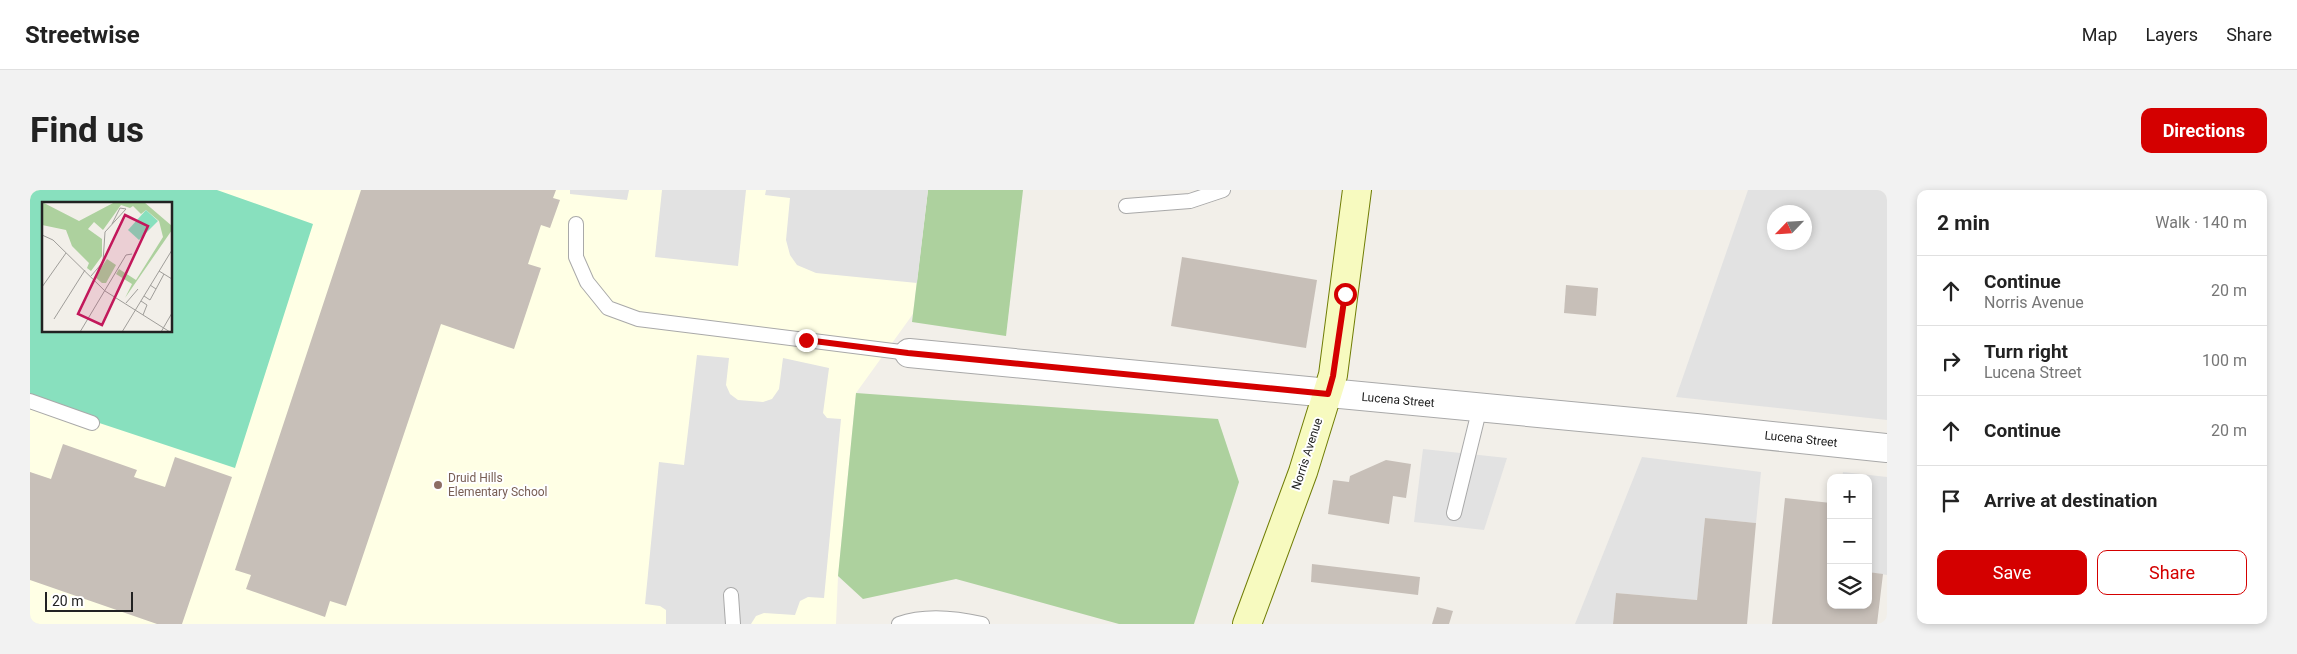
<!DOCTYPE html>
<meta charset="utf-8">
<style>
:root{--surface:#fff;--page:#f2f2f2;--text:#222;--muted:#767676;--line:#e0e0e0;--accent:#d40000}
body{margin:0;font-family:Roboto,sans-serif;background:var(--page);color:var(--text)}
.controls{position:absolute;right:15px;bottom:15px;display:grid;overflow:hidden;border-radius:10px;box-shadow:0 2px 8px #0003}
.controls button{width:45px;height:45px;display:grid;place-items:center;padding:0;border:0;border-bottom:1px solid var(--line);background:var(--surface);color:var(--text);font:25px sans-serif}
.compass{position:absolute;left:1737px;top:15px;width:45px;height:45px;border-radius:50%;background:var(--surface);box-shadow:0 2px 8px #0003;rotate:245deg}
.scale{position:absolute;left:15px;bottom:12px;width:88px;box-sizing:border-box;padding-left:5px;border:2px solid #222;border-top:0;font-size:14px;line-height:18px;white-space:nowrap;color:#222;-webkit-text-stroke:4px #fff;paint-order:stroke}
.stop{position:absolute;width:15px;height:15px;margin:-11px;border:4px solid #d40000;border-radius:50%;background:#fff}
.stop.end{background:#d40000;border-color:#fff;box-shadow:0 1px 5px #0008}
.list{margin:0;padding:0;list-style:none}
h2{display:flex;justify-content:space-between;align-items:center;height:65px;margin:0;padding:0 20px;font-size:21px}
h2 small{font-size:16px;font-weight:400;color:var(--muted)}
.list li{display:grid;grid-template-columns:32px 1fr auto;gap:15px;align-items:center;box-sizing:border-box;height:70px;padding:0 20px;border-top:1px solid var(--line)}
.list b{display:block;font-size:19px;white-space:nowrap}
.list p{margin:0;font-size:16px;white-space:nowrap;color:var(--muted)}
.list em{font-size:16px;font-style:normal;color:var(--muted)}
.actions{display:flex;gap:10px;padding:15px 20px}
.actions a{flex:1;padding:11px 0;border:1px solid var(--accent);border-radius:10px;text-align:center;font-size:18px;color:var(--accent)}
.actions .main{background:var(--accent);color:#fff}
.icon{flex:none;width:28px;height:28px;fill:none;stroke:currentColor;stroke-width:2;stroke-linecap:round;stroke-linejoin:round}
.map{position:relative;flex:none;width:1857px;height:434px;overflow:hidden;border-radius:10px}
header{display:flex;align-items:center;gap:30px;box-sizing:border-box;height:70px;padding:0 25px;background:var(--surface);border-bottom:1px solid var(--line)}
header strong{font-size:24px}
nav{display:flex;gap:28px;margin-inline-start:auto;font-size:18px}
.intro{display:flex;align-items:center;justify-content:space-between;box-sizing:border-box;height:120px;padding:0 30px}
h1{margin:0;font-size:35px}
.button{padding:12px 22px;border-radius:10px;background:var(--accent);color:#fff;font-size:18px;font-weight:700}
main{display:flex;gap:30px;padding:0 30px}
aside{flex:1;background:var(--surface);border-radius:10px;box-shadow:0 2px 8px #0003}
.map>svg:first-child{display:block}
</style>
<header>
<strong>Streetwise</strong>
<nav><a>Map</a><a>Layers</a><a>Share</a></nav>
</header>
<div class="intro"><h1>Find us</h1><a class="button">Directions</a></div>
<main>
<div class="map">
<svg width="1857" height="434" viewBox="0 0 1857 434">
<rect width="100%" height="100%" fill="#f2efe9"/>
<path fill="#ffffe5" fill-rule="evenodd" d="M 0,0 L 898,0 L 883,124 L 826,203 L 808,386 L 806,434 L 0,434 ZM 14,14 L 141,14 L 141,141 L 14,141 Z"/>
<g fill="#add19e">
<polygon points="898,0 993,0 976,146 882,132"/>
<polygon points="826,203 1188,229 1209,292 1164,434 1089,434 926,389 833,409 808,386"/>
</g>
<path fill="#88e0be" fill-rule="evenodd" d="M 0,0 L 187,0 L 283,34 L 205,278 L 0,210 ZM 14,14 L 141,14 L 141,141 L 14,141 Z"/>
<g fill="#e2e2e2" fill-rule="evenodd">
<polygon points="540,0 599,0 597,10 540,4"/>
<polygon points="632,0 716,0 708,76 625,67"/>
<polygon points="736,0 898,0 887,93 786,83 767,75 760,65 756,50 760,8 735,5"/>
<path d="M 1718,0 L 1857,0 L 1857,230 L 1646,207 ZM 1744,22 L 1774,22 L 1774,52 L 1744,52 Z"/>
<polygon points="667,165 699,168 696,195 700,204 708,210 733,212 742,209 749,199 753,168 799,178 793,223 797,228 811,229 794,408 778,407 770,411 765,425 734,423 726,426 721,434 636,434 636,420 630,416 615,414 629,272 654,275"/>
<polygon points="1393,259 1477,268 1454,340 1384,332"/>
<polygon points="1612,267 1731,282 1726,333 1675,328 1667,410 1586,403 1583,434 1545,434"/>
<polygon points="1813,282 1857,287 1857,385 1838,382 1838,288 1812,288"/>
</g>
<g fill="#c7bfb8">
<polygon points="331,0 526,0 523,8 530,10 520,38 511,35 498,74 511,78 484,159 411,134 316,416 300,411 295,427 216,399 221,385 205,380"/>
<polygon points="1152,67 1287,90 1276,158 1141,136"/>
<polygon points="1536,95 1568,98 1566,126 1534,123"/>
<polygon points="33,254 107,280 104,287 135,297 145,267 202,287 152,434 127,434 0,390 0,282 21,289"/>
<polygon points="1356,270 1381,274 1376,308 1363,306 1359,334 1298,324 1303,290 1319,292 1320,286"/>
<polygon points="1755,308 1801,313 1801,415 1838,415 1838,382 1853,384 1847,434 1742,434"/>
<polygon points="1675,328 1726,333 1717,434 1583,434 1586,403 1667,410"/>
<polygon points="1282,374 1390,387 1388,405 1281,392"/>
<polygon points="1407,417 1423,421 1419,434 1402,434"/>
</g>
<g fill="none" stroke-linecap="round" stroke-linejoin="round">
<g stroke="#a9a9a9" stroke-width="16">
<g id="lane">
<polyline points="1096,16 1160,11 1193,0"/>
<polyline points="546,34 546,67 557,92 578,118 608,129 879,163"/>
<polyline points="0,211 62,233"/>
<polyline points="1424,323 1450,217"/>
<polyline points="701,405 703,434"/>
<path d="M 869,434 C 894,425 926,428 952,434"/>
</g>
</g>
<g stroke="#a9a9a9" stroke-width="30">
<polyline id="street" points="879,163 1666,238 1857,258"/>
</g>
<g stroke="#707d05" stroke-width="30">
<polyline id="secondary" points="1217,434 1273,282 1303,185 1327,0"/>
</g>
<use href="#lane" stroke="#fff" stroke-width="14"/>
<use href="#street" stroke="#fff" stroke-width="28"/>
<use href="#secondary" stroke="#f7fabf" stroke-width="28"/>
</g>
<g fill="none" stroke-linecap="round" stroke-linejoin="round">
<polyline stroke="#d40000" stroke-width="6" points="776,150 878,163 1298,204 1303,186 1315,104"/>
</g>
<circle fill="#8d6e63" stroke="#fff" stroke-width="2" cx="408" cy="295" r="5"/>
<g text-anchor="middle" stroke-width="4" stroke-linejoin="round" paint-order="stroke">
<g font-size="12" fill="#222" stroke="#fff">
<text transform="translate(1368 210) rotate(5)" y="4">Lucena Street</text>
<text transform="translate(1771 249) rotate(6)" y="4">Lucena Street</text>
<text transform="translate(1277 264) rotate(-72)" y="4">Norris Avenue</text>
</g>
<g font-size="12" fill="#785e54" stroke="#fff" text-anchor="start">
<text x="418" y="292">Druid Hills<tspan x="418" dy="14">Elementary School</tspan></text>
</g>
</g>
<g transform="translate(12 12)">
<rect width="130" height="130" fill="#f2efe9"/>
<path d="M 0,0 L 37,19 L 73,0 L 102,0 L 130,24 L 130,28 L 83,96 L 90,82 L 74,72 L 77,67 L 94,78 L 121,35 L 117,19 L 104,8 L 99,12 L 91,4 L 88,6 L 79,3 L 61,28 L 52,20 L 46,27 L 60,37 L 60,54 L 49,69 L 45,66 L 47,61 L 30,44 L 24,28 L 0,23 ZM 65,57 L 74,63 L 64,81 L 60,81 L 53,75 Z" fill="#add19e"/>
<path d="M 104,8 L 116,19 L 97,38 L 86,28 Z" fill="#88e0be"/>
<path fill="none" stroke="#9f9d99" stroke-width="1" d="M 0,33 L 11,38 L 63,89 L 128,130M 117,69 L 130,77M 49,74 L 61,60 L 63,30 L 84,7 L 78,6 L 70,22M 0,85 L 24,51M 114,87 L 122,72M 102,94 L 108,98 L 114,87 L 108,83M 99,99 L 105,103 L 101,113M 84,101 L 96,87M 12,117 L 43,68M 38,130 L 84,53 L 90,52M 80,130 L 130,48M 119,130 L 130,111"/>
<path fill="#c2185b" fill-opacity="0.15" stroke="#c2185b" stroke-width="2.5" d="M 83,13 L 106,24 L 60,123 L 36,112 Z"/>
<rect width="130" height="130" fill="none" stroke="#222" stroke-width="2.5"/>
</g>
</svg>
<div class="controls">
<button>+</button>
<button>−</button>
<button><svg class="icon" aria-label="layers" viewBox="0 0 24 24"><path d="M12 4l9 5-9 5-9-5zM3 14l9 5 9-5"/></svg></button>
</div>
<svg class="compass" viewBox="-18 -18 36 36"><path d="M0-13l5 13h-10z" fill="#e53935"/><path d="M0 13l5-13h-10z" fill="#767676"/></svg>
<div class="scale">20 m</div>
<div class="stop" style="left:1315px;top:104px"></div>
<div class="stop end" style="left:776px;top:150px"></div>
</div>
<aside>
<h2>2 min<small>Walk · 140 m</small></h2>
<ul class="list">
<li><svg class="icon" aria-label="ahead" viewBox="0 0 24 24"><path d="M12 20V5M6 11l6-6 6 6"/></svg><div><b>Continue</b><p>Norris Avenue</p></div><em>20 m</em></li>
<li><svg class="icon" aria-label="right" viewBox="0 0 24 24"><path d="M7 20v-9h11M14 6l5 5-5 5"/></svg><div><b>Turn right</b><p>Lucena Street</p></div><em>100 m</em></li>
<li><svg class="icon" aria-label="ahead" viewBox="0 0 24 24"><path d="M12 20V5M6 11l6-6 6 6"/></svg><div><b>Continue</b></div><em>20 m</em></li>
<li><svg class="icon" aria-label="arrive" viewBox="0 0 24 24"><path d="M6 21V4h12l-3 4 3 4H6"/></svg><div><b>Arrive at destination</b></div></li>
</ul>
<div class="actions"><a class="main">Save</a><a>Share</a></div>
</aside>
</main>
